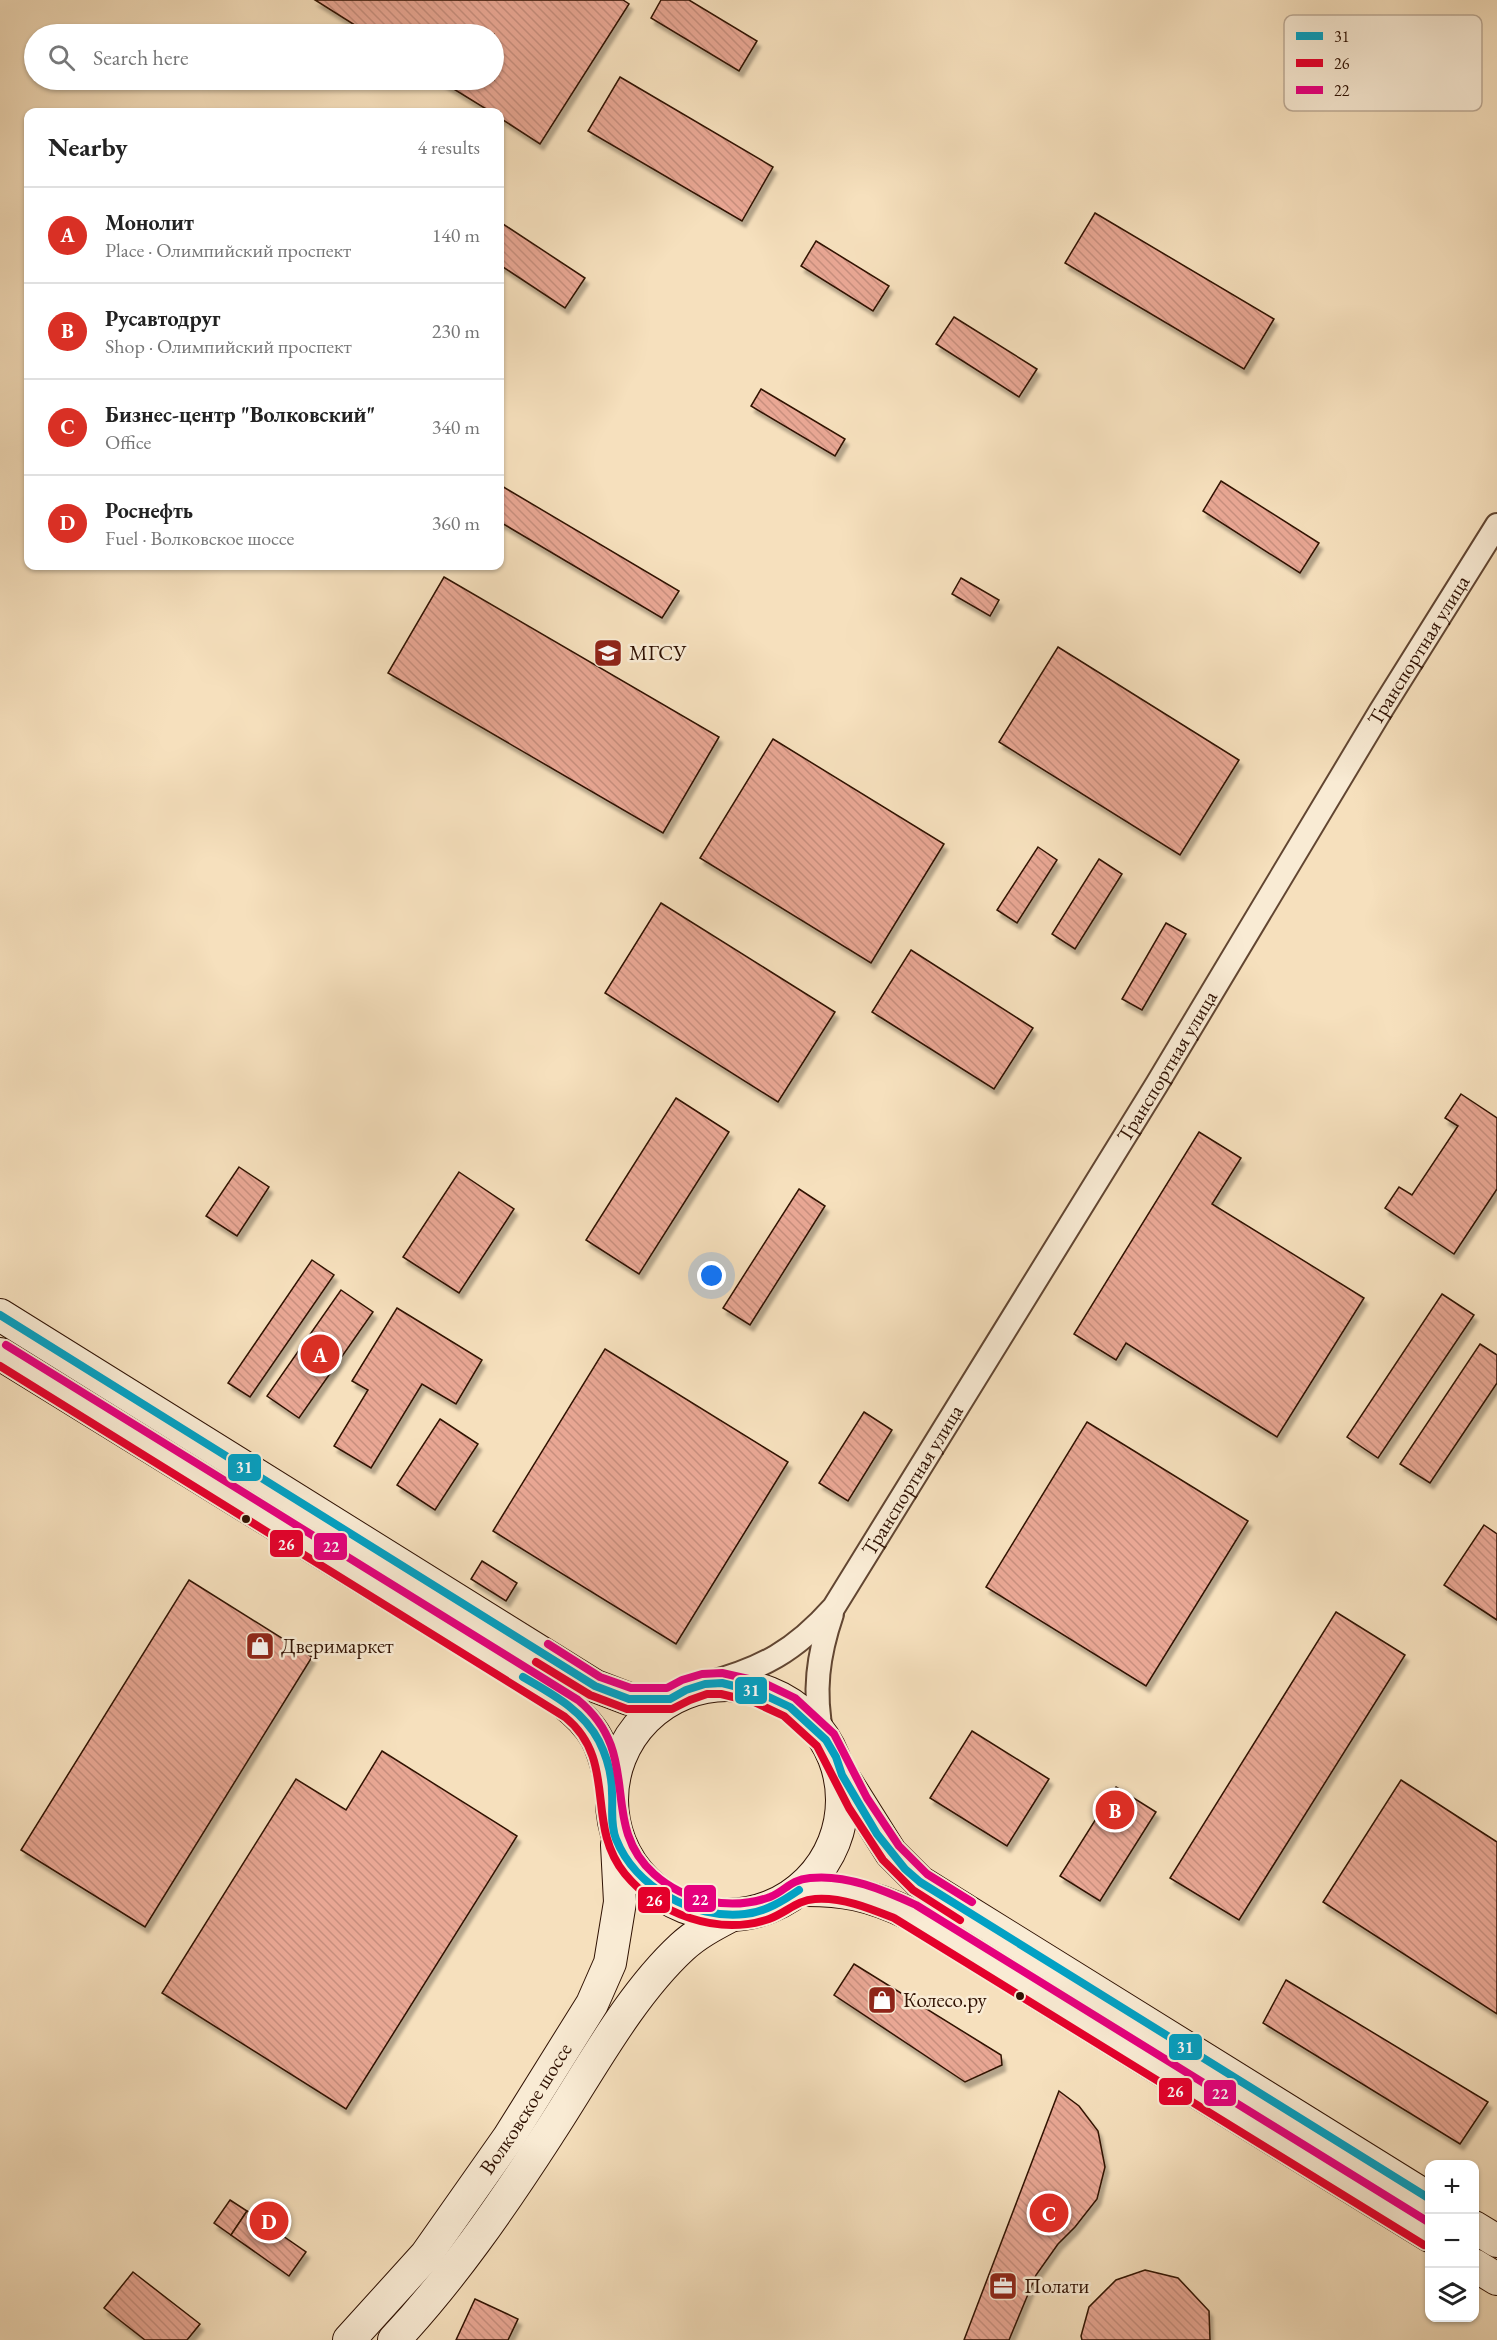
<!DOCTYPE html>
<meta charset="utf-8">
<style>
:root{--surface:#fff;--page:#f2f2f2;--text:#222;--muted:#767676;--line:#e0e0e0;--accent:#d93025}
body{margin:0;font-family:"EB Garamond",serif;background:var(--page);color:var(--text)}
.controls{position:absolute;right:18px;bottom:18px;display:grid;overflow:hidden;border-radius:12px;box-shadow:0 2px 4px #0004}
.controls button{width:54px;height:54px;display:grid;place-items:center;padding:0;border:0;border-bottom:2px solid var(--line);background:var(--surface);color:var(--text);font:30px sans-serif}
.you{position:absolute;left:712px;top:1276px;width:21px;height:21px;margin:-15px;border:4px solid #fff;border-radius:50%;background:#1a73e8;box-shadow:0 0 0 9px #1a73e833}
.badge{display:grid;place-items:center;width:39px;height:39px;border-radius:50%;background:var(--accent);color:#fff;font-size:20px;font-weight:700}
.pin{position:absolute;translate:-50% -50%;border:3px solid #fff;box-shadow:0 2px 6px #0006}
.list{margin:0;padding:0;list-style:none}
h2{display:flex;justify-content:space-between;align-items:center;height:78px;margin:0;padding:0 24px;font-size:26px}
h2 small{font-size:20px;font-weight:400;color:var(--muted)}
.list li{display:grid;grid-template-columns:39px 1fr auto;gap:18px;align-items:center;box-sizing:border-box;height:96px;padding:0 24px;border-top:2px solid var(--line)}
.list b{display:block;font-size:22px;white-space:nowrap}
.list p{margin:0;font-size:20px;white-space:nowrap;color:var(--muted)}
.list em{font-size:20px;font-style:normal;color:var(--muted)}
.icon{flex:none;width:33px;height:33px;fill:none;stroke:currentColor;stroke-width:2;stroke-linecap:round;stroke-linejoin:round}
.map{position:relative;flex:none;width:1497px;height:2340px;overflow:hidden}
.search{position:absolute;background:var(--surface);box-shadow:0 2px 4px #0004;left:24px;top:24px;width:480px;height:66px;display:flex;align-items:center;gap:15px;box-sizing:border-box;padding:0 21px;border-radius:33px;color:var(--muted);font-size:22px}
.panel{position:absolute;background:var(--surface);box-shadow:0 2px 4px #0004;left:24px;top:108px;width:480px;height:462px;border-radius:12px}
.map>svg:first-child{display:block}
</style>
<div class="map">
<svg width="1497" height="2340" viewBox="0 0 1497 2340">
<defs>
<pattern id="building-back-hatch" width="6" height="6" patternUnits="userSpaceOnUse" patternTransform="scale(1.5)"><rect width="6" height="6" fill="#e9a794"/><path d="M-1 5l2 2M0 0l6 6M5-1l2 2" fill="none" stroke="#c88f7e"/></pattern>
<filter id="shadow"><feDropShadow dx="3.5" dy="6" stdDeviation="1.5" flood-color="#0004"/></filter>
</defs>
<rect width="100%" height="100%" fill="#f6e0bd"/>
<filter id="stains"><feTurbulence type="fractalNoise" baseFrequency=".00333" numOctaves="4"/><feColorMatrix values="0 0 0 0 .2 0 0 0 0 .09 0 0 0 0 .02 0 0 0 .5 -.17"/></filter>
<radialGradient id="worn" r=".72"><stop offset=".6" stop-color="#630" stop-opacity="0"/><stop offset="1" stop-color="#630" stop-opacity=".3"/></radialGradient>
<g fill="url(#building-back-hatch)" stroke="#301203" stroke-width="1.5" filter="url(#shadow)">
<polygon points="315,0 623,0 629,4 540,144 500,118 500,112 491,112 439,80 494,80 494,34 369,34"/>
<polygon points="661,0 689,0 757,41 739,71 651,18"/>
<polygon points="620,77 773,167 742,221 588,131"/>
<polygon points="1095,213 1274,319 1244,369 1065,263"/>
<polygon points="500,222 585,278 565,308 500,265"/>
<polygon points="816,241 889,286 873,311 801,266"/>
<polygon points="954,317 1037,369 1019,397 936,344"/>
<polygon points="761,389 845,439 835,456 751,406"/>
<polygon points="1221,481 1319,543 1300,573 1203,511"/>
<polygon points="500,485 679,591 662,618 500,522"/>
<polygon points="444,577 719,737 663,833 388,673"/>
<polygon points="961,578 999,600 990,616 952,594"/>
<polygon points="1058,647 1239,760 1180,855 999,742"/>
<polygon points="773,739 944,844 871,963 700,858"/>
<polygon points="1038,847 1057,860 1017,923 997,910"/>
<polygon points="1099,859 1122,874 1075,949 1052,934"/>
<polygon points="661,903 835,1012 778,1102 605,993"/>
<polygon points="1166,923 1186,934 1142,1010 1122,999"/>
<polygon points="911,950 1033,1028 994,1089 872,1012"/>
<polygon points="1461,1094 1497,1118 1497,1189 1454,1254 1385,1208 1399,1187 1412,1195 1458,1126 1445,1118"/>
<polygon points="676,1098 729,1132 639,1274 586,1240"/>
<polygon points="1199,1132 1241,1158 1212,1204 1364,1298 1277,1437 1126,1343 1116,1360 1074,1334"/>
<polygon points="239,1167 269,1187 237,1236 206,1216"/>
<polygon points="459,1172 514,1209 459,1293 403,1257"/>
<polygon points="799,1189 825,1206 750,1325 723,1308"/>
<polygon points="312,1260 334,1275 250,1397 228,1383"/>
<polygon points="341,1290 373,1312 299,1418 267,1396"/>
<polygon points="1442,1294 1474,1315 1378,1458 1347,1437"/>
<polygon points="397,1308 482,1360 456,1404 422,1384 371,1468 334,1446 368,1390 352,1381"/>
<polygon points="1480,1344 1497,1355 1497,1383 1430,1483 1400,1464"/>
<polygon points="605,1349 788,1462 676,1644 493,1531"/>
<polygon points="864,1412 892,1430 848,1501 819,1483"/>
<polygon points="440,1419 478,1444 435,1510 397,1485"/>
<polygon points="1087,1422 1248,1521 1146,1686 986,1587"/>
<polygon points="1484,1525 1497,1534 1497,1620 1444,1585"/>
<polygon points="482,1561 517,1583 506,1601 471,1579"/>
<polygon points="189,1580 312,1657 145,1927 21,1850"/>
<polygon points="1336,1612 1405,1655 1239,1920 1170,1878"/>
<polygon points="972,1731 1049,1779 1007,1846 930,1798"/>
<polygon points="382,1751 517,1836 346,2109 162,1993 296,1779 346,1810"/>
<polygon points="1401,1780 1497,1842 1497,2014 1323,1902"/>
<polygon points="1116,1787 1156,1812 1100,1901 1060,1876"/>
<polygon points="854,1964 1001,2055 1002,2065 965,2082 834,1995"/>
<polygon points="1286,1980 1488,2102 1460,2144 1263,2023"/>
<polygon points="1059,2091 1079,2106 1098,2131 1105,2167 1097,2199 1075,2227 1058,2244 1036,2275 1009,2340 964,2340"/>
<polygon points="230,2200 247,2211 231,2235 214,2223"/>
<polygon points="247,2211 306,2252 289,2276 231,2235"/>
<polygon points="1145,2270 1178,2278 1209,2311 1210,2340 1082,2340 1081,2336 1089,2307 1116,2280"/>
<polygon points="133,2272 200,2324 187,2340 145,2340 104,2308"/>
<polygon points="475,2299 518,2319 508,2340 456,2340"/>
</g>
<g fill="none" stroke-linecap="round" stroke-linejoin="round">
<g stroke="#624632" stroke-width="26">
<g id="minor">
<path id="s1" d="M 705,1684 C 762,1669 795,1651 834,1607 L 1157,1084 L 1380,712 L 1497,525"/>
<path d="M 822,1735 C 813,1692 818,1655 832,1614"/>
</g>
</g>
<g stroke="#301203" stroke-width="34">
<g id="secondary">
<polyline points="0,1315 595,1686 629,1699 670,1699"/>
<path d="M 0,1354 L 562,1701 C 597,1728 603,1745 612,1788"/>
<circle cx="727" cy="1800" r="115"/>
<polyline points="842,1775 891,1853 920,1882 1430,2199"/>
<path d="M 799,1890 C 842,1889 871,1895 910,1914 L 1430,2236"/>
<polyline points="1474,2227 1497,2241"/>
<polyline points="1474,2265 1497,2279"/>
<path id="s2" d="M 349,2340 L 426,2255 L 509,2137 L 592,2004 L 610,1963 L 620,1902 L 617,1845"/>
<path d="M 394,2340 C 452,2278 501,2207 547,2136 C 588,2074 628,1997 682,1947 C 697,1933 715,1924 732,1915"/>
</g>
</g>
<use href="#minor" stroke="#f9ebd4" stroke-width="22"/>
<use href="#secondary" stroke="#f9ebd4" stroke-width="32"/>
<g stroke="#f9ebd4" stroke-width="12">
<g id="bus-1">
<polyline points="0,1315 595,1686 629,1699 670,1699 686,1690 705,1684 722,1683 758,1692 790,1707 826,1740 836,1757 842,1775 877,1834 905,1869 920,1882 1430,2199"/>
<path d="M 523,1677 C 552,1694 583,1710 599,1741 C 607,1757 612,1775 612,1793 C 613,1808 610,1824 616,1839 C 635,1887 694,1920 745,1914 C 765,1912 783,1901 799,1890"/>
</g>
</g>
<g stroke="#f9ebd4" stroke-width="12">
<g id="bus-2">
<path d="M 0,1366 L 565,1717 C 619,1761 584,1824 625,1874 C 659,1915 718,1936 769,1919 C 786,1913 797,1900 815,1899 C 842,1897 869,1908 894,1918 L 1424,2245"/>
<polyline points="536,1662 590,1695 627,1709 672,1709 690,1700 707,1694 721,1694 754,1702 784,1716 817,1746 849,1808 883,1860 913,1890 960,1920"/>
</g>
</g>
<g stroke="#f9ebd4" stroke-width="12">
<g id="bus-3">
<path d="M 6,1345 L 578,1700 C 645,1755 597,1823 654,1874 C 685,1902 731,1911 770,1897 C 787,1890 789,1880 810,1878 C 846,1874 884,1890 916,1905 L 1430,2223"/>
<polyline points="548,1644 600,1677 631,1688 667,1688 682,1680 702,1674 722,1673 762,1682 795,1698 834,1734 867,1798 899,1846 927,1874 972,1902"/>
</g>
</g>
<use href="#bus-1" stroke="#02a1c4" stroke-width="8"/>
<use href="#bus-2" stroke="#e4002b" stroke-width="8"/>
<use href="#bus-3" stroke="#e5007d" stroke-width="8"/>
</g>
<defs>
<g id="university-square" transform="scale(1.5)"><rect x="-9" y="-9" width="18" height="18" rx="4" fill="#8f2418" stroke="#f9ebd4"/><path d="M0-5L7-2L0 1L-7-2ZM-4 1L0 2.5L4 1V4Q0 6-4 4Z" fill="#fff"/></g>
<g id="shop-square" transform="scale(1.5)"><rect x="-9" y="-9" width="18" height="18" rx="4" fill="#8f2418" stroke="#f9ebd4"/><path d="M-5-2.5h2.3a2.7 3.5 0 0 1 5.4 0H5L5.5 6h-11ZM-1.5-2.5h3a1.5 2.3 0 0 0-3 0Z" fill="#fff"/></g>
<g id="office-square" transform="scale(1.5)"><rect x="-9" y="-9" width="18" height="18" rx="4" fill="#8f2418" stroke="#f9ebd4"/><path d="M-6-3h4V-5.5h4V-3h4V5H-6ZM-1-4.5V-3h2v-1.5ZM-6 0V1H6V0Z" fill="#fff"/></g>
</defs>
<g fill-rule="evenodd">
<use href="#university-square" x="608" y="653"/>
<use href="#shop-square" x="260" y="1646"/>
<use href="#shop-square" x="882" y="2000"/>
<use href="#office-square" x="1003" y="2286"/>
</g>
<g fill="#301203" stroke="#f9ebd4" stroke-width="2">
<circle cx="246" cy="1519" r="5"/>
<circle cx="1020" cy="1996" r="5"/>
</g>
<g text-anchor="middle" stroke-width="5" stroke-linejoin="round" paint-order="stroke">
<g font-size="21" fill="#301203" stroke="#f9ebd4">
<text dy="7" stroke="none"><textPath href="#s1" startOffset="1274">Транспортная улица</textPath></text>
<text dy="7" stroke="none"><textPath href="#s1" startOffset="788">Транспортная улица</textPath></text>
<text dy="7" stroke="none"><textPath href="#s1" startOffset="302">Транспортная улица</textPath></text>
<text dy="7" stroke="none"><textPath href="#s2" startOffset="292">Волковское шоссе</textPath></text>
</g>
<g font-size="21" fill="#301203" stroke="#f9ebd4" text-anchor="start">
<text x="629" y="660">МГСУ</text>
<text x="281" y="1653">Дверимаркет</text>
<text x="903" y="2007">Колесо.ру</text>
<text x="1024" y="2293">Полати</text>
</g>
</g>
<rect x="1284" y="15" width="198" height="96" rx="9" fill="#f9ebd4" stroke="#bdaa95" stroke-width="1.5"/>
<rect x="1296" y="32" width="27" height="8" fill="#02a1c4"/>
<rect x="1296" y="59" width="27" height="8" fill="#e4002b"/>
<rect x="1296" y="86" width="27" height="8" fill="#e5007d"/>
<g font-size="16" fill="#301203">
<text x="1334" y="42">31</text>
<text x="1334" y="69">26</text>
<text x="1334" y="96">22</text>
</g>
<g stroke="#f9ebd4" stroke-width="2">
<rect x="227" y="1453" width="35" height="29" rx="6" fill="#02a1c4"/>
<rect x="269" y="1529" width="35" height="29" rx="6" fill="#e4002b"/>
<rect x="313" y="1532" width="35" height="29" rx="6" fill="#e5007d"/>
<rect x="734" y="1676" width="34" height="29" rx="6" fill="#02a1c4"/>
<rect x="683" y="1884" width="34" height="29" rx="6" fill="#e5007d"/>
<rect x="637" y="1886" width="34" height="28" rx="6" fill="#e4002b"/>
<rect x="1168" y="2033" width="35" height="28" rx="6" fill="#02a1c4"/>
<rect x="1158" y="2077" width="35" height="29" rx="6" fill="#e4002b"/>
<rect x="1203" y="2079" width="34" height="28" rx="6" fill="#e5007d"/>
</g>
<g font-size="16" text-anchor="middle" font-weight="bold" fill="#fff">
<text x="244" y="1473">31</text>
<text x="286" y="1550">26</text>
<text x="331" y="1552">22</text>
<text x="751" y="1696">31</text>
<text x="700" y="1905">22</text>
<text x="654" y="1906">26</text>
<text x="1185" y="2053">31</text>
<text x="1175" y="2097">26</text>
<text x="1220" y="2099">22</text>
</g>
<rect width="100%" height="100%" filter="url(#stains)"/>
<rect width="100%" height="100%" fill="url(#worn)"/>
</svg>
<div class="controls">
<button>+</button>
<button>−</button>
<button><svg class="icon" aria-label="layers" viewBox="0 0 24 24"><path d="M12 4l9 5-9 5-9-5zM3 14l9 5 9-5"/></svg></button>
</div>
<div class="you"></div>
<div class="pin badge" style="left:320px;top:1354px">A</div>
<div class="pin badge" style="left:1115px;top:1810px">B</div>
<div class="pin badge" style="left:1049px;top:2213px">C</div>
<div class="pin badge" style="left:269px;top:2221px">D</div>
<div class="search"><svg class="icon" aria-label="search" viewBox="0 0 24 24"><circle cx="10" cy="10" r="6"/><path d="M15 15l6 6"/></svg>Search here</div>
<section class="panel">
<h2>Nearby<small>4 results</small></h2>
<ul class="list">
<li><span class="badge">A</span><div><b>Монолит</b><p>Place · Олимпийский проспект</p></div><em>140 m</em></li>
<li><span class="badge">B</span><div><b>Русавтодруг</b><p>Shop · Олимпийский проспект</p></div><em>230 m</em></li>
<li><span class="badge">C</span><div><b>Бизнес-центр &quot;Волковский&quot;</b><p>Office</p></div><em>340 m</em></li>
<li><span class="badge">D</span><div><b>Роснефть</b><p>Fuel · Волковское шоссе</p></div><em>360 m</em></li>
</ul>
</section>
</div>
